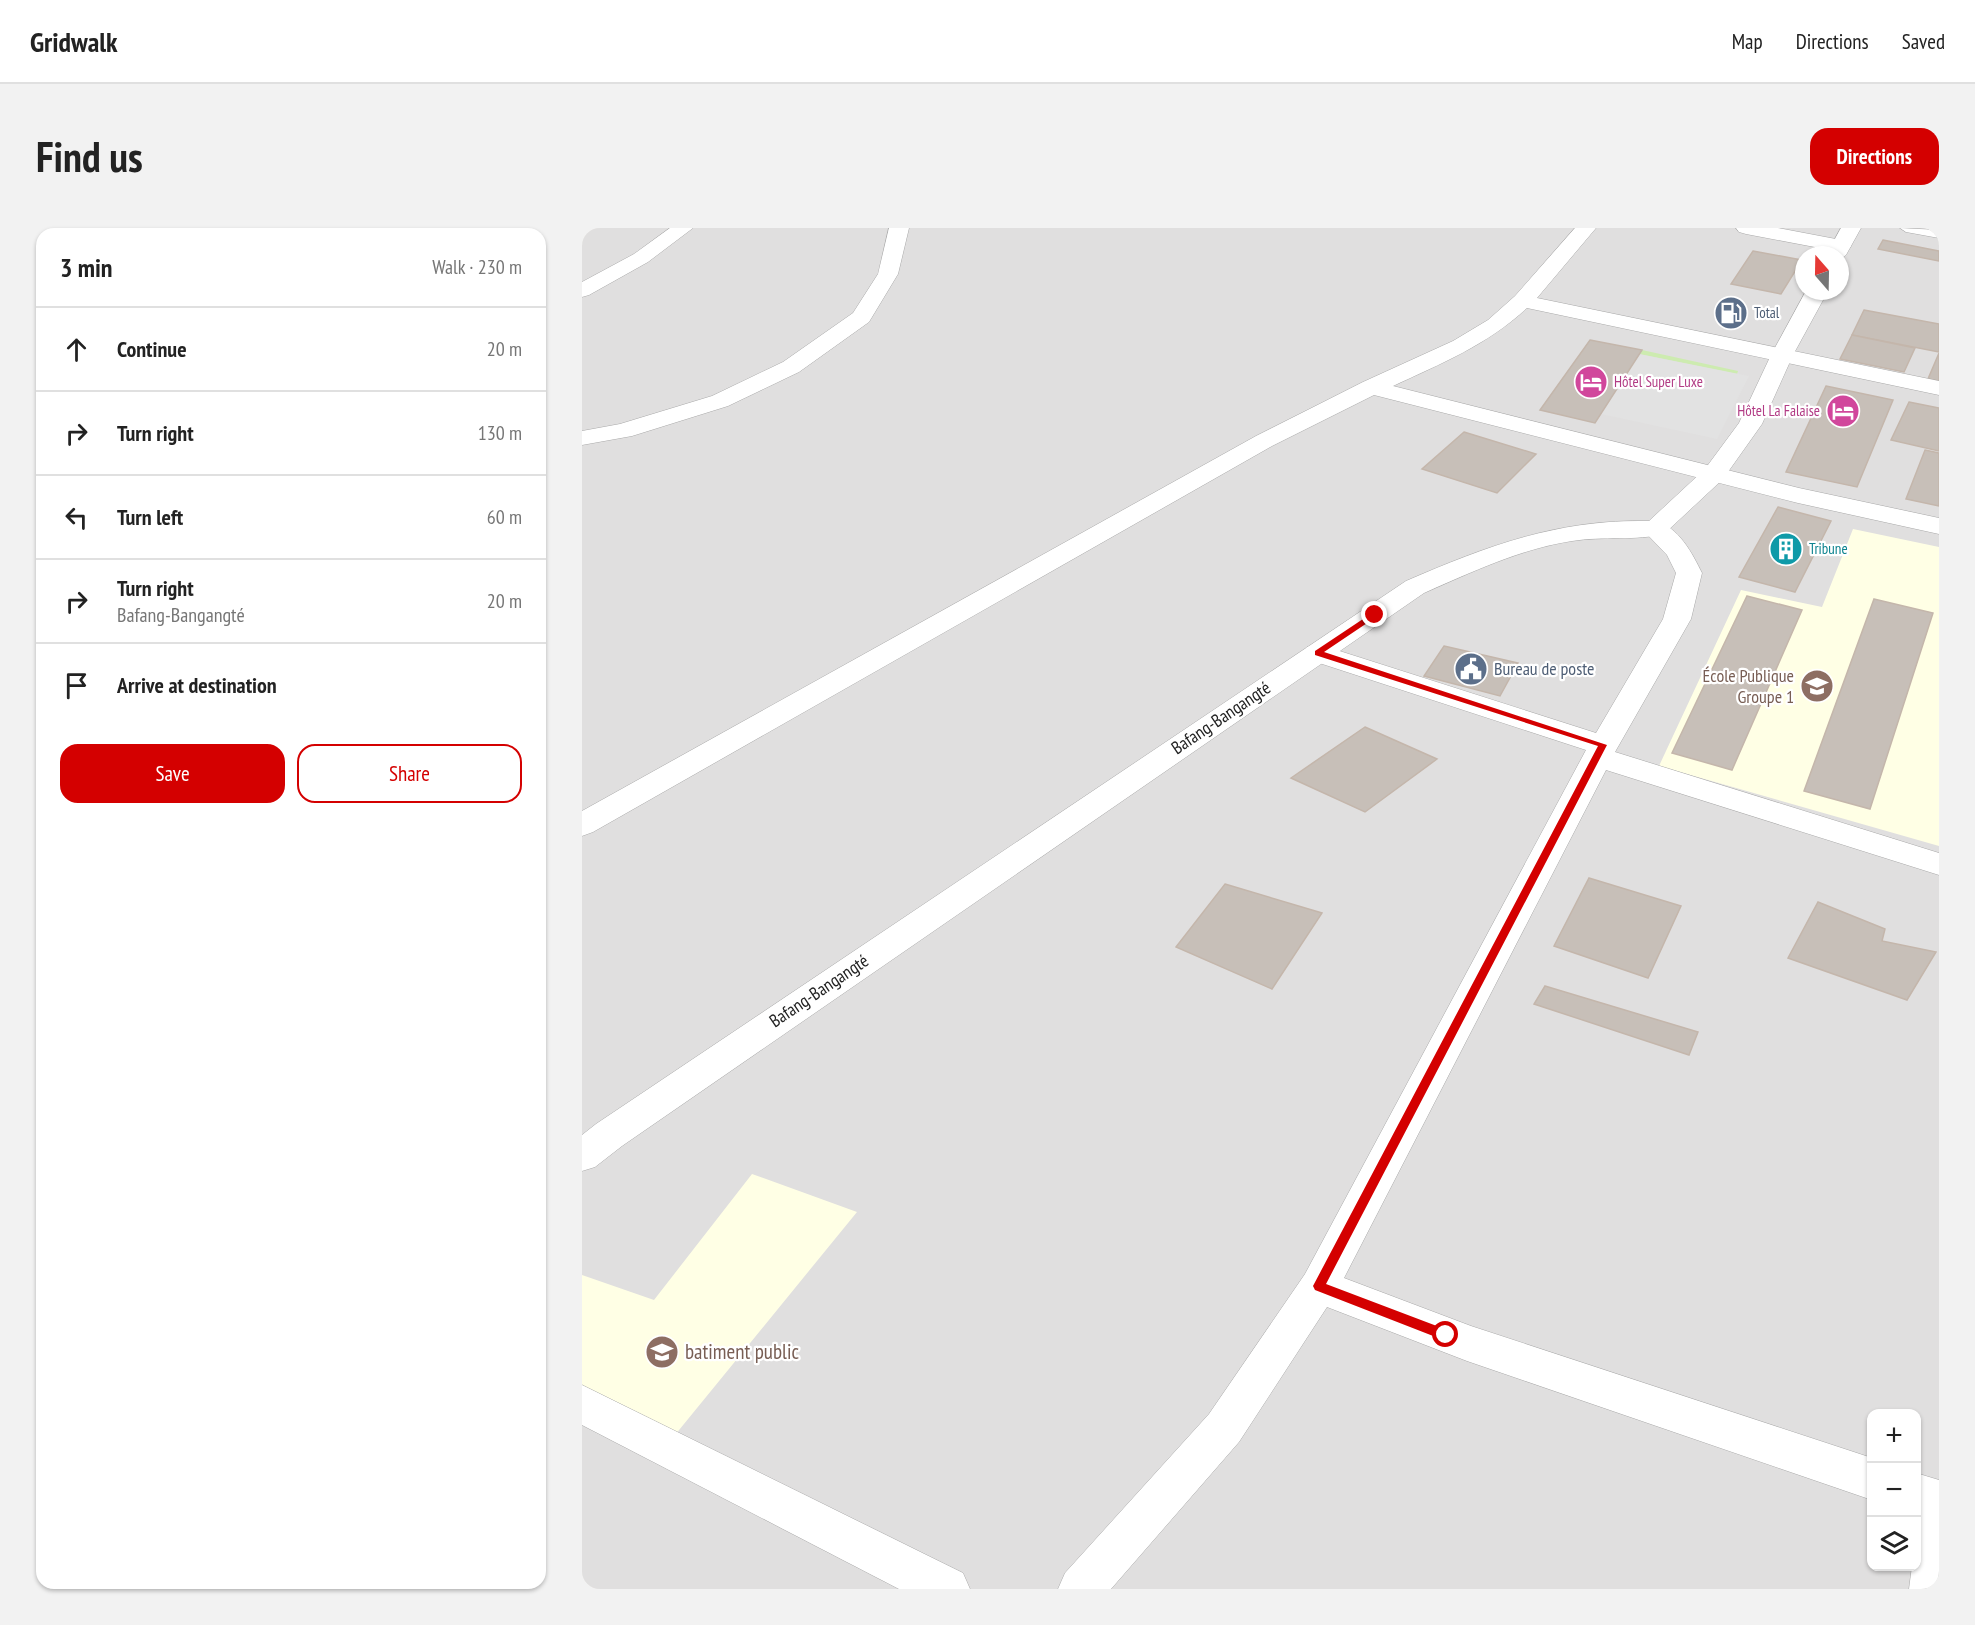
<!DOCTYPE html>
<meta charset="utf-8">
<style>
:root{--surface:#fff;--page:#f2f2f2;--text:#222;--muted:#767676;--line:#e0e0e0;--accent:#d40000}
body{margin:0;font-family:"PT Sans Narrow",sans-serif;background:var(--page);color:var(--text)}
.controls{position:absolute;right:18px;bottom:18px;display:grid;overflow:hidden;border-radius:12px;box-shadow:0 2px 4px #0004}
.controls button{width:54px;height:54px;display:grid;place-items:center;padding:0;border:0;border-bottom:2px solid var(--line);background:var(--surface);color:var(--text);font:30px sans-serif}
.compass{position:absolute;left:1213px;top:18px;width:54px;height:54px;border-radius:50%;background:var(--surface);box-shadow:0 2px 4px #0004;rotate:340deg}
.stop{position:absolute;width:18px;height:18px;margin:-14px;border:4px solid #d40000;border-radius:50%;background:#fff}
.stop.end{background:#d40000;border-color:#fff;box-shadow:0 2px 6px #0008}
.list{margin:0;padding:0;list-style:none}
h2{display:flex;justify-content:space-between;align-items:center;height:78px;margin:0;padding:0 24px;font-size:26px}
h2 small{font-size:20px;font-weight:400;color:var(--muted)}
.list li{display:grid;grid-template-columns:39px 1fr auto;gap:18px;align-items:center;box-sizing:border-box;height:84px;padding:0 24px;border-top:2px solid var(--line)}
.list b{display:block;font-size:22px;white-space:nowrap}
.list p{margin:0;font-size:20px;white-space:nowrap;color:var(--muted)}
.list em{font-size:20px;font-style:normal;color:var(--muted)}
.actions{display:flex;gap:12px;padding:18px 24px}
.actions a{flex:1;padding:14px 0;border:2px solid var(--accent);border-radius:18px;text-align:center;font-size:21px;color:var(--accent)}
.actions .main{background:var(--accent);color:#fff}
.icon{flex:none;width:33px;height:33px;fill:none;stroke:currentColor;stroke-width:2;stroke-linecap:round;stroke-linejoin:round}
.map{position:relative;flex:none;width:1357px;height:1361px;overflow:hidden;border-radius:18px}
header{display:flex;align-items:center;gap:36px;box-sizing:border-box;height:84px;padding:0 30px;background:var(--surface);border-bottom:2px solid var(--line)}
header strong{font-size:28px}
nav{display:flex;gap:33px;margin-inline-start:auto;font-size:21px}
.intro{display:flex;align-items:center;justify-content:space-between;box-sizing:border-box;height:144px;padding:0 36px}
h1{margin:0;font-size:42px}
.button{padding:15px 27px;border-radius:18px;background:var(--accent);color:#fff;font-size:21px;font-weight:700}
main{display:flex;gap:36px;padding:0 36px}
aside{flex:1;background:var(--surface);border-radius:18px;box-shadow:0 2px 4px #0004}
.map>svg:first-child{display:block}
</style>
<header>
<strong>Gridwalk</strong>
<nav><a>Map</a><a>Directions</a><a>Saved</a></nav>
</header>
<div class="intro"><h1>Find us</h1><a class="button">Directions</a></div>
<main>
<aside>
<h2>3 min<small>Walk · 230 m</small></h2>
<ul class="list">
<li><svg class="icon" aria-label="ahead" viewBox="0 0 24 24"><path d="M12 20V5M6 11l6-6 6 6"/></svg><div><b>Continue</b></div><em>20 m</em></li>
<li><svg class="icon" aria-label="right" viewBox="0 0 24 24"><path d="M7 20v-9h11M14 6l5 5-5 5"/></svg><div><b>Turn right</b></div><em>130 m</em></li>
<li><svg class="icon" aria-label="left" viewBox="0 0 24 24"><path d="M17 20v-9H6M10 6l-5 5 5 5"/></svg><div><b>Turn left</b></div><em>60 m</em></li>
<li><svg class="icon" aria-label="right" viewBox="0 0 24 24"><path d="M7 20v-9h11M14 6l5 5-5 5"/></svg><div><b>Turn right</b><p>Bafang-Bangangté</p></div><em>20 m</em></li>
<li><svg class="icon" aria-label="arrive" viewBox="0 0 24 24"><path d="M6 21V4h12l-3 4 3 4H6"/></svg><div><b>Arrive at destination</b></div></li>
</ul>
<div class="actions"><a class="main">Save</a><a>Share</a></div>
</aside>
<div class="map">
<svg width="1357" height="1361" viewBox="0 0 1357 1361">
<rect width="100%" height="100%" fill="#f2efe9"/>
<path fill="#e0dfdf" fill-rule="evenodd" d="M 0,0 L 1357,0 L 1357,1361 L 0,1361 ZM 1222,27 L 1258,27 L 1258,63 L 1222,63 ZM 1290,1186 L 1334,1186 L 1334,1338 L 1290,1338 Z"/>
<g fill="#ffffe5">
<polygon points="1271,301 1357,319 1357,618 1077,538 1159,362 1240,379"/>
<polygon points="170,946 275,984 84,1218 0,1176 0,1047 72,1072"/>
</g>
<polygon fill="#cdebb0" points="1060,122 1156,143 1155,146 1057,126"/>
<polygon fill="#e2e2e2" points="1057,126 1167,148 1135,211 1019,186"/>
<g fill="#c7bfb8" stroke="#c4b6ab" stroke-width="1.5">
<polygon points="1301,12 1357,23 1357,33 1296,21"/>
<polygon points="1171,23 1220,32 1199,66 1149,56"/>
<polygon points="1282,82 1357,96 1357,124 1270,107"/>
<polygon points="1270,107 1333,120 1322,144 1258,131"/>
<polygon points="1008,112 1060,122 1013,195 958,182"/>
<polygon points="1357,125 1357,153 1346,151"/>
<polygon points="1244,158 1311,172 1275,259 1204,244"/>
<polygon points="1327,174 1357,180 1357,223 1309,212"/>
<polygon points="882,204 954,226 915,265 840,241"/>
<polygon points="1343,222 1357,225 1357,278 1324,271"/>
<polygon points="1196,279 1249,293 1213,364 1157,349"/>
<polygon points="1165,368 1220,382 1150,542 1090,525"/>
<polygon points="1292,371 1351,385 1288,581 1222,563"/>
<polygon points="862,418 936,435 918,468 842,448"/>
<polygon points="783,499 855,531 783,584 709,550"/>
<polygon points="1007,650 1099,678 1066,750 972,718"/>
<polygon points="643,656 740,685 690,761 594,719"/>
<polygon points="1236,674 1303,701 1300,713 1354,724 1325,772 1206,730"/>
<polygon points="963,758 1116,804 1107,827 952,776"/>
</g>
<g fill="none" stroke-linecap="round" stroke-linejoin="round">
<g stroke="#a9a9a9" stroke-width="1">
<polygon id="service" points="1318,0 1357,2 1357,10 1324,4"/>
</g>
<g stroke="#a9a9a9" stroke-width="1">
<g id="minor">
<polygon points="88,0 111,0 66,34 7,67 0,69 0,54 52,26"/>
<polygon points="307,0 327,0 316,46 287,94 217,144 146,178 50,208 0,217 0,203 38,196 130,168 201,134 271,85 296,46"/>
<path d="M 993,0 L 1014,0 L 955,70 L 1357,153 L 1357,167 L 945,80 C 905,117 860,135 811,158 L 1217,260 L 1357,290 L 1357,306 L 1216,275 L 792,167 L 690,218 L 11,604 L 0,608 L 0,583 L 674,208 L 781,154 L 871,113 L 906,92 L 933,68 Z"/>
<polygon points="1154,0 1196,0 1259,12 1266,14 1269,18 1266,22 1259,24 1164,6 1157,4"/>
<path d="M 1073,293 C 1097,299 1110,325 1120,345 L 1109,391 L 1033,524 L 1357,625 L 1357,647 L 1024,542 L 762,1050 L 889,1098 L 1290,1230 L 1290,1272 L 885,1133 L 745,1079 L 657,1214 L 529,1361 L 476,1361 L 483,1345 L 627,1186 L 723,1046 L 1004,522 L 725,431 L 721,425 L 725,419 L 735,417 L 745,419 L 1014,505 L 1081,391 L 1094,345 L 1085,327 L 1060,301 L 1064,296 Z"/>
<polygon points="0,1157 381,1345 388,1361 317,1361 0,1197"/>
<polygon points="1334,1245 1357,1252 1357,1361 1327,1361 1330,1338 1334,1338 1334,1296 1338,1288 1334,1287"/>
</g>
</g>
<g stroke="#a9a9a9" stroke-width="1">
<g id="tertiary">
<polygon points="1259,0 1279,0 1264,27 1258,32 1258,27 1244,27"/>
<path d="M 1224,63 L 1246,63 L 1211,127 L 1180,196 L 1141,251 L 1082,306 C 1055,313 1020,308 990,313 C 938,321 890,344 842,365 L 40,918 L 13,939 L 0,943 L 0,907 L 14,896 L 824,353 C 905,318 976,291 1067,293 L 1123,241 L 1157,195 L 1189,127 Z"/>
</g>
</g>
<use href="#service" fill="#fff" fill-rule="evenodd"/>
<use href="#minor" fill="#fff" fill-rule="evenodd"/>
<use href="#tertiary" fill="#fff" fill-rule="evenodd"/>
</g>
<polygon fill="#d40000" points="790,385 797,387 742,424 1025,517 744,1056 868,1103 870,1107 864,1113 733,1062 731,1058 1016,518 733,427 733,423"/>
<defs>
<g id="fuel-disc" transform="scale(1.725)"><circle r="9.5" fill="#5c6f8a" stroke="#fff"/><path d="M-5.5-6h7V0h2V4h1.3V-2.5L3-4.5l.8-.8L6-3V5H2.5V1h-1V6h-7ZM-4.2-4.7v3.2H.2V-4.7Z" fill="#fff"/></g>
<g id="hotel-disc" transform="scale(1.725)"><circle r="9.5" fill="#d1479c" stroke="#fff"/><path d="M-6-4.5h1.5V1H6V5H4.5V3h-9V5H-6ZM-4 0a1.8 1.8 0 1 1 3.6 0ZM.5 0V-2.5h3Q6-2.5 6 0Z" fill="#fff"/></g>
<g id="building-disc" transform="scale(1.725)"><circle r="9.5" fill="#0f9aa8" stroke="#fff"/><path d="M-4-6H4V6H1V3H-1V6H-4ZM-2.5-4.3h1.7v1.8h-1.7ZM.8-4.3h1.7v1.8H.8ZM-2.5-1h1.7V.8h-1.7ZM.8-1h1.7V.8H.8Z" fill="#fff"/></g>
<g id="civic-disc" transform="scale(1.725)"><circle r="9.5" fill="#5c6f8a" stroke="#fff"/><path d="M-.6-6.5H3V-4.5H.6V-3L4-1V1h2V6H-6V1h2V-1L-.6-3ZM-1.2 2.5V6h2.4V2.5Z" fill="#fff"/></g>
<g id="school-disc" transform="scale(1.725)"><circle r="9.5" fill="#8d6e63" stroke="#fff"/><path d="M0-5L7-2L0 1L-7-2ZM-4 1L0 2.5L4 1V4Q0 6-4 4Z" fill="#fff"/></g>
</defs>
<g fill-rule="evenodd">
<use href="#fuel-disc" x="1149" y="85"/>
<use href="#hotel-disc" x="1009" y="154"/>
<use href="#hotel-disc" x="1261" y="183"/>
<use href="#building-disc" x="1204" y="321"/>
<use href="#civic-disc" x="889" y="441"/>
<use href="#school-disc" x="1235" y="458"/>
<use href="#school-disc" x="80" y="1124"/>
</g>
<g text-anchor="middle" stroke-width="4.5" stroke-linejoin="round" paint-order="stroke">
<g font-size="15" fill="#4e5e75" stroke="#fff" text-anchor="start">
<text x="1172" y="90">Total</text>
</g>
<g font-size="15" fill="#b23c85" stroke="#fff" text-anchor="start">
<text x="1032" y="159">Hôtel Super Luxe</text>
<text x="1238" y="188" text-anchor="end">Hôtel La Falaise</text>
</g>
<g font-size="15" fill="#0d838f" stroke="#fff" text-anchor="start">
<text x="1227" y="326">Tribune</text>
</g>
<g font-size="18" fill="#4e5e75" stroke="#fff" text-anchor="start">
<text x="912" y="447">Bureau de poste</text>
</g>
<g font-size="18" fill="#785e54" stroke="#fff" text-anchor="end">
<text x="1212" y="454">École Publique<tspan x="1212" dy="21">Groupe 1</tspan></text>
</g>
<g font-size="18" fill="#222" stroke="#fff">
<text transform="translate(639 490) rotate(-34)" y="6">Bafang-Bangangté</text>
<text transform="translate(237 763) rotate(-34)" y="6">Bafang-Bangangté</text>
</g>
<g font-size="21" fill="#785e54" stroke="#fff" text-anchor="start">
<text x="103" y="1131">batiment public</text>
</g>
</g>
</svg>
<div class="controls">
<button>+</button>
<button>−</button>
<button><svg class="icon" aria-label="layers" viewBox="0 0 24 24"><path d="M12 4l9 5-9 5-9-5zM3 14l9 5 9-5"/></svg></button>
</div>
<svg class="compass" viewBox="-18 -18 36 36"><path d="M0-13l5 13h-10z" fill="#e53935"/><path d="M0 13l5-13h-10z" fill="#767676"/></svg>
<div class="stop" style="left:864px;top:1107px"></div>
<div class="stop end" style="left:793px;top:387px"></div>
</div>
</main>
